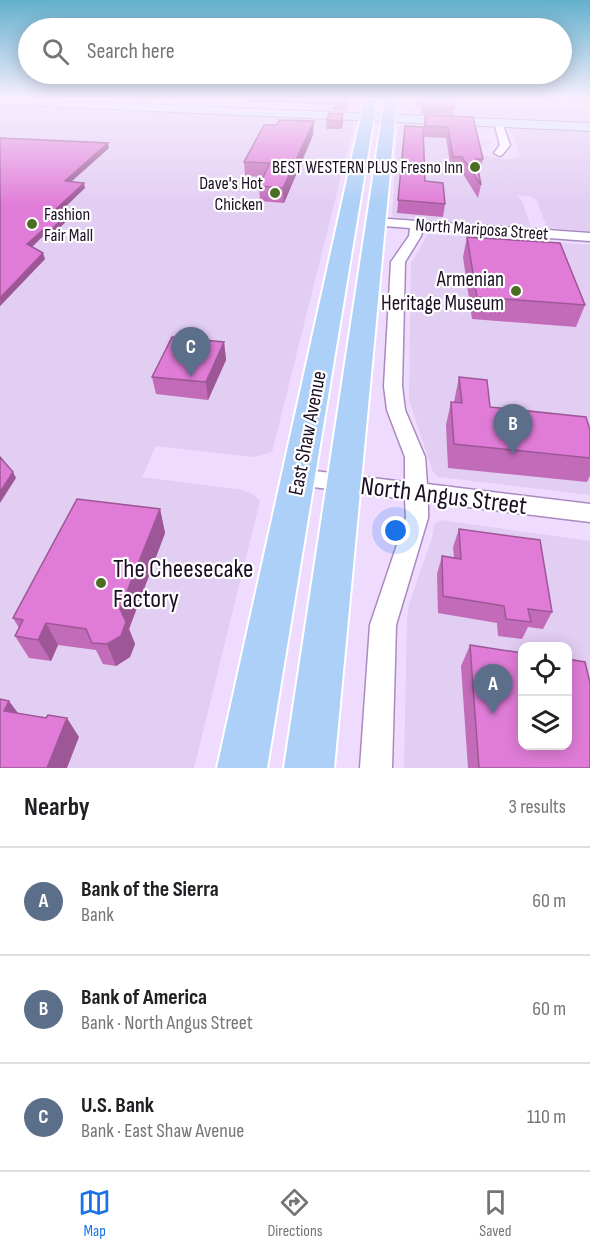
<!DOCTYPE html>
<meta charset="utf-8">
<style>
:root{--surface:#fff;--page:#f6f6f6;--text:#202124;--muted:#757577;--line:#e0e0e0;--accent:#1a73e8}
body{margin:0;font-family:"Sofia Sans Condensed",sans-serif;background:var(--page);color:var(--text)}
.controls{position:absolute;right:18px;bottom:18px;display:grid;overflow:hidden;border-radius:12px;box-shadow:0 3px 15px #0003}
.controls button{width:54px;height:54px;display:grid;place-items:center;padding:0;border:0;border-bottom:2px solid var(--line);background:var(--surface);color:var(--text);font:30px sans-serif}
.you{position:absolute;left:396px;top:531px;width:21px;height:21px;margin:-15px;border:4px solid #fff;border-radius:50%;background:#1a73e8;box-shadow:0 0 0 9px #1a73e833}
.badge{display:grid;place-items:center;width:39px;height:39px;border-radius:50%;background:var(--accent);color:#fff;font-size:20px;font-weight:700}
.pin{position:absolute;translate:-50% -50px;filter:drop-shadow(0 2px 3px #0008)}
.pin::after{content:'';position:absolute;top:32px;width:21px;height:18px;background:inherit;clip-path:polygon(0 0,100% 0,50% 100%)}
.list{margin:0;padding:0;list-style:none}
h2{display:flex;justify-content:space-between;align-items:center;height:78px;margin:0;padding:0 24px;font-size:26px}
h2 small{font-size:20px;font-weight:400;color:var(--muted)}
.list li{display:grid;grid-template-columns:39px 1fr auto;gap:18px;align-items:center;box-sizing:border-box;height:108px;padding:0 24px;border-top:2px solid var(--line)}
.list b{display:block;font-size:22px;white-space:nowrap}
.list p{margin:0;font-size:20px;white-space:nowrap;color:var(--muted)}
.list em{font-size:20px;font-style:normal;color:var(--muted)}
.icon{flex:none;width:33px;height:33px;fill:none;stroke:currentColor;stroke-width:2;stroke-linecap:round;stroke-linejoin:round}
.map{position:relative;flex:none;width:590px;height:768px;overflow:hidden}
.search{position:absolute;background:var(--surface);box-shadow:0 3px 15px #0003;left:18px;right:18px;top:18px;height:66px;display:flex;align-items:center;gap:15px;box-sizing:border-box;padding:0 21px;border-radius:33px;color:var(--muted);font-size:22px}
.sheet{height:402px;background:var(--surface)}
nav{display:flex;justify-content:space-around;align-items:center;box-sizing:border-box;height:84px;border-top:2px solid var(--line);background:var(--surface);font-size:16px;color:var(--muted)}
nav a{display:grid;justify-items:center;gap:3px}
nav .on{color:var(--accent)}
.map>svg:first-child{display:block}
</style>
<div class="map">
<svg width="590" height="768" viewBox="0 0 590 768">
<rect width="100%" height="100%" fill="#efdbfe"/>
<g fill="#e2cdf3" fill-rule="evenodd">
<polygon points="168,98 360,98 358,108 351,110 165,101"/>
<polygon points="401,98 590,98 590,122 407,112 402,110"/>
<polygon points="0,104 300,118 347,121 354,124 272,452 253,457 156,446 142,477 243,490 254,495 260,501 194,768 0,768"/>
<polygon points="408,124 427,125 453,139 493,141 480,148 481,154 503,159 515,159 520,155 511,130 513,129 590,132 590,231 547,228 537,201 530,196 516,195 522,201 531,227 394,217 392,215 397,141 400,126"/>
<polygon points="428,234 590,245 590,495 439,477 433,472 409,400 411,263"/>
<path d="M 441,520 L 590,541 L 590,768 L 404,768 L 407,618 L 409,604 L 432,538 L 434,524 ZM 522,646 L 568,646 L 568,746 L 522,746 Z"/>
</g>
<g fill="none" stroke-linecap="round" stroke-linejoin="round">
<g stroke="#a98ac0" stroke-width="3">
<g id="minor">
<polygon points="124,98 157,98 162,104 158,106 151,101"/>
<polygon points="498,119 502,122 510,145 502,155 499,156 494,153 500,145 494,122"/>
<polygon points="375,218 590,233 590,241 423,229 421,236 405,262 402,386 405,410 425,457 427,484 590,504 590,522 428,502 428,518 396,625 392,768 360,768 370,625 406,518 405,499 298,485 290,483 287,477 290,471 298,469 405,482 405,457 387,410 384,386 391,262 409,236 410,228 371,225 369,222 371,219"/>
</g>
</g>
<g stroke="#a98ac0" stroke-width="2">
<polygon id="secondary" points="0,98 590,123 590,131 0,104"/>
</g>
<g stroke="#fff" stroke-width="4">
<g id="primary">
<polygon points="365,98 377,98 267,768 217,768"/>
<polygon points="385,98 397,98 334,768 284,768"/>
</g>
</g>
<use href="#minor" fill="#fff" fill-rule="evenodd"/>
<use href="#secondary" fill="#d5e8fb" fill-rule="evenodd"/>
<use href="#primary" fill="#acd0f7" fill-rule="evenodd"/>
</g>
<g fill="#c16bb9">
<polygon points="181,98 210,98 208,100 181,99"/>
<polygon points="242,98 350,98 346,110 333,110 333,105 243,101 243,99"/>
<polygon points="417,98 453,98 454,108 453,115 423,114 421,112 421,106 417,106"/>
<polygon points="590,98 590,102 478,98"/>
<polygon points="343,114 343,122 341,129 326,129 327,120"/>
<polygon points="425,115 473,117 483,159 480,171 478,171 481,185 478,198 460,169 451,169 446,138 424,137 424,126"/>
<polygon points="405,126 425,181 445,204 443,217 397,213"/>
<polygon points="313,135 284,203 260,201 259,186 263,177 245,176 244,162"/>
<polygon points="0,138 109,148 71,182 85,188 62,209 71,210 73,215 53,234 45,234 32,247 45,259 0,306"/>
<polygon points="467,237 585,305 576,327 472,319 463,257"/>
<polygon points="224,342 226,360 208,400 156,394 152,377"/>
<polygon points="459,377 490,407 590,430 590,476 587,482 448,468 446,425 451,402 454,402"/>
<polygon points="160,509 165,533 129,629 135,644 130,657 116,666 103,664 96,650 58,645 51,661 29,658 15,636 19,628 13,618"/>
<polygon points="459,529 552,612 543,629 528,627 522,639 498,636 497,623 438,613 437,574 442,556 454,558 453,547"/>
<polygon points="470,645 590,768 468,768 461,666"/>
</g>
<g fill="#9d5796">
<polygon points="347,98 350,98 346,110 347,99"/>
<polygon points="343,114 343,122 341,129 341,121"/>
<polygon points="314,121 313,135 284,203 283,188"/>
<polygon points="108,143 109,148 66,186 65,181"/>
<polygon points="84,183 85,188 58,214 56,209"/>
<polygon points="71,210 73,215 53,234 52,229"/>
<polygon points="44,229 45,234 29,250 27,244"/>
<polygon points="43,253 45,259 0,306 0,298"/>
<polygon points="224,342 226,360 208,400 206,382"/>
<polygon points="13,472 16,478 0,503 0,492"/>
<polygon points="160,509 165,533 129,629 135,644 130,657 116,666 107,644 120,609"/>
<polygon points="46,623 58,645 51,661 38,640"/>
<polygon points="9,701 24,721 4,711"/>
<polygon points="67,718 79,737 67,768 47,768"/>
</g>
<g fill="#e07cd7" stroke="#9d5796" stroke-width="1.5">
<polygon points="418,98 453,98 454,108 424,107 422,105 422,100 418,100"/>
<polygon points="329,113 343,114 341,121 327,120"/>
<polygon points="425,115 473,117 483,159 476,159 481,185 462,157 453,157 448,127 425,126"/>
<polygon points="279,120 314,121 283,188 259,186 270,163 244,162 264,125 277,125"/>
<polygon points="405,126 423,127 425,181 443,183 445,204 398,200"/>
<polygon points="0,138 108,143 65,181 84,183 56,209 71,210 52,229 44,229 27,244 43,253 0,298"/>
<polygon points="467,237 560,243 585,305 477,297"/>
<polygon points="172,337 224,342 206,382 152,377"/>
<polygon points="459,377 487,380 490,407 586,417 590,430 590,458 454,444 451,402 462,403"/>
<polygon points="0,457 13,472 0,492"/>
<polygon points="77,499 160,509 120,609 126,622 121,636 107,644 92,643 86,629 46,623 38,640 15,636 23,620 13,618"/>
<polygon points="459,529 540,540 552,612 528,609 531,622 506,619 504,606 443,596 442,556 461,559"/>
<polygon points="470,645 522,653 522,746 567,746 567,659 585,662 590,683 590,768 479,768"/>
<polygon points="0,699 9,701 4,711 46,718 48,715 67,718 47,768 0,768"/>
</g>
<linearGradient id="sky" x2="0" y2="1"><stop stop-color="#62b0cd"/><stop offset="0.48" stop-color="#f8efff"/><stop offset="1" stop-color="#f8efff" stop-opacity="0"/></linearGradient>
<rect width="590" height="206" fill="url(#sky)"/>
<g fill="#4c6d24" stroke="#fff" stroke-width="2">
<circle cx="475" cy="167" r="6"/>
<circle cx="275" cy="193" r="6"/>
<circle cx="32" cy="224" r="6"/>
<circle cx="516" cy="291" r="6"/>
<circle cx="101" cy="583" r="6"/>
</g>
<g text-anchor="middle" stroke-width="4.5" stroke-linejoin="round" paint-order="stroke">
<g font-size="18" fill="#1b0f23" stroke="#fff" text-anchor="end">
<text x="463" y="173">BEST WESTERN PLUS Fresno Inn</text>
<text x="263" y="189">Dave's Hot<tspan x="263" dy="21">Chicken</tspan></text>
<text x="44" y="220" text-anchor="start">Fashion<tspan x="44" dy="21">Fair Mall</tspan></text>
</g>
<g font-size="18" fill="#1b0f23" stroke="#fff">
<text transform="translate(482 229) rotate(4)" y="6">North Mariposa Street</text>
</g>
<g font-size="21" fill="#1b0f23" stroke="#fff" text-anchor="end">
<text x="504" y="286">Armenian<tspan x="504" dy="24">Heritage Museum</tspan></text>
</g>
<g font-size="21" fill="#1b0f23" stroke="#fff">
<text transform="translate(307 433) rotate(-79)" y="7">East Shaw Avenue</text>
</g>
<g font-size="26" fill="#1b0f23" stroke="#fff">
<text transform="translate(444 495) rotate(7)" y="9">North Angus Street</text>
</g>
<g font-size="26" fill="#1b0f23" stroke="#fff" text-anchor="start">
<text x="113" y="577">The Cheesecake<tspan x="113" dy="30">Factory</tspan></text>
</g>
</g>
</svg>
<div class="controls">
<button><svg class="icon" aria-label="locate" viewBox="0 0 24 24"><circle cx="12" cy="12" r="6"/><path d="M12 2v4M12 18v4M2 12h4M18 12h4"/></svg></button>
<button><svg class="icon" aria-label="layers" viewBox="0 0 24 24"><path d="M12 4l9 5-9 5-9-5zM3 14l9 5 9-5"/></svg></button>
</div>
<div class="you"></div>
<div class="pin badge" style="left:493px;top:714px;background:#5c6f8a">A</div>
<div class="pin badge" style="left:513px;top:454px;background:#5c6f8a">B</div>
<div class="pin badge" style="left:191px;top:377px;background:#5c6f8a">C</div>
<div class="search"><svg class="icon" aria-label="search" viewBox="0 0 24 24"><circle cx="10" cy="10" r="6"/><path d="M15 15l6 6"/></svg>Search here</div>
</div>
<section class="sheet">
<h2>Nearby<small>3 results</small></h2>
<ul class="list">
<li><span class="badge" style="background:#5c6f8a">A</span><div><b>Bank of the Sierra</b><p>Bank</p></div><em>60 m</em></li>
<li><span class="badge" style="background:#5c6f8a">B</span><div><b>Bank of America</b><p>Bank · North Angus Street</p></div><em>60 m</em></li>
<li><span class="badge" style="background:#5c6f8a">C</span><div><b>U.S. Bank</b><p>Bank · East Shaw Avenue</p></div><em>110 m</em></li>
</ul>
</section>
<nav>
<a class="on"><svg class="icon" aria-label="map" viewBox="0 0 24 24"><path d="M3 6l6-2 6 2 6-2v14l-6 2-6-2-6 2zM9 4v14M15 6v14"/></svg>Map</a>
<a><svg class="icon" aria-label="directions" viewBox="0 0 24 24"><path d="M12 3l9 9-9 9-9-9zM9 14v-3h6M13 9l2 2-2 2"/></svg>Directions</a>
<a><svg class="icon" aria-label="saved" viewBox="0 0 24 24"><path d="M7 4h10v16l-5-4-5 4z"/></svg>Saved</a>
</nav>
